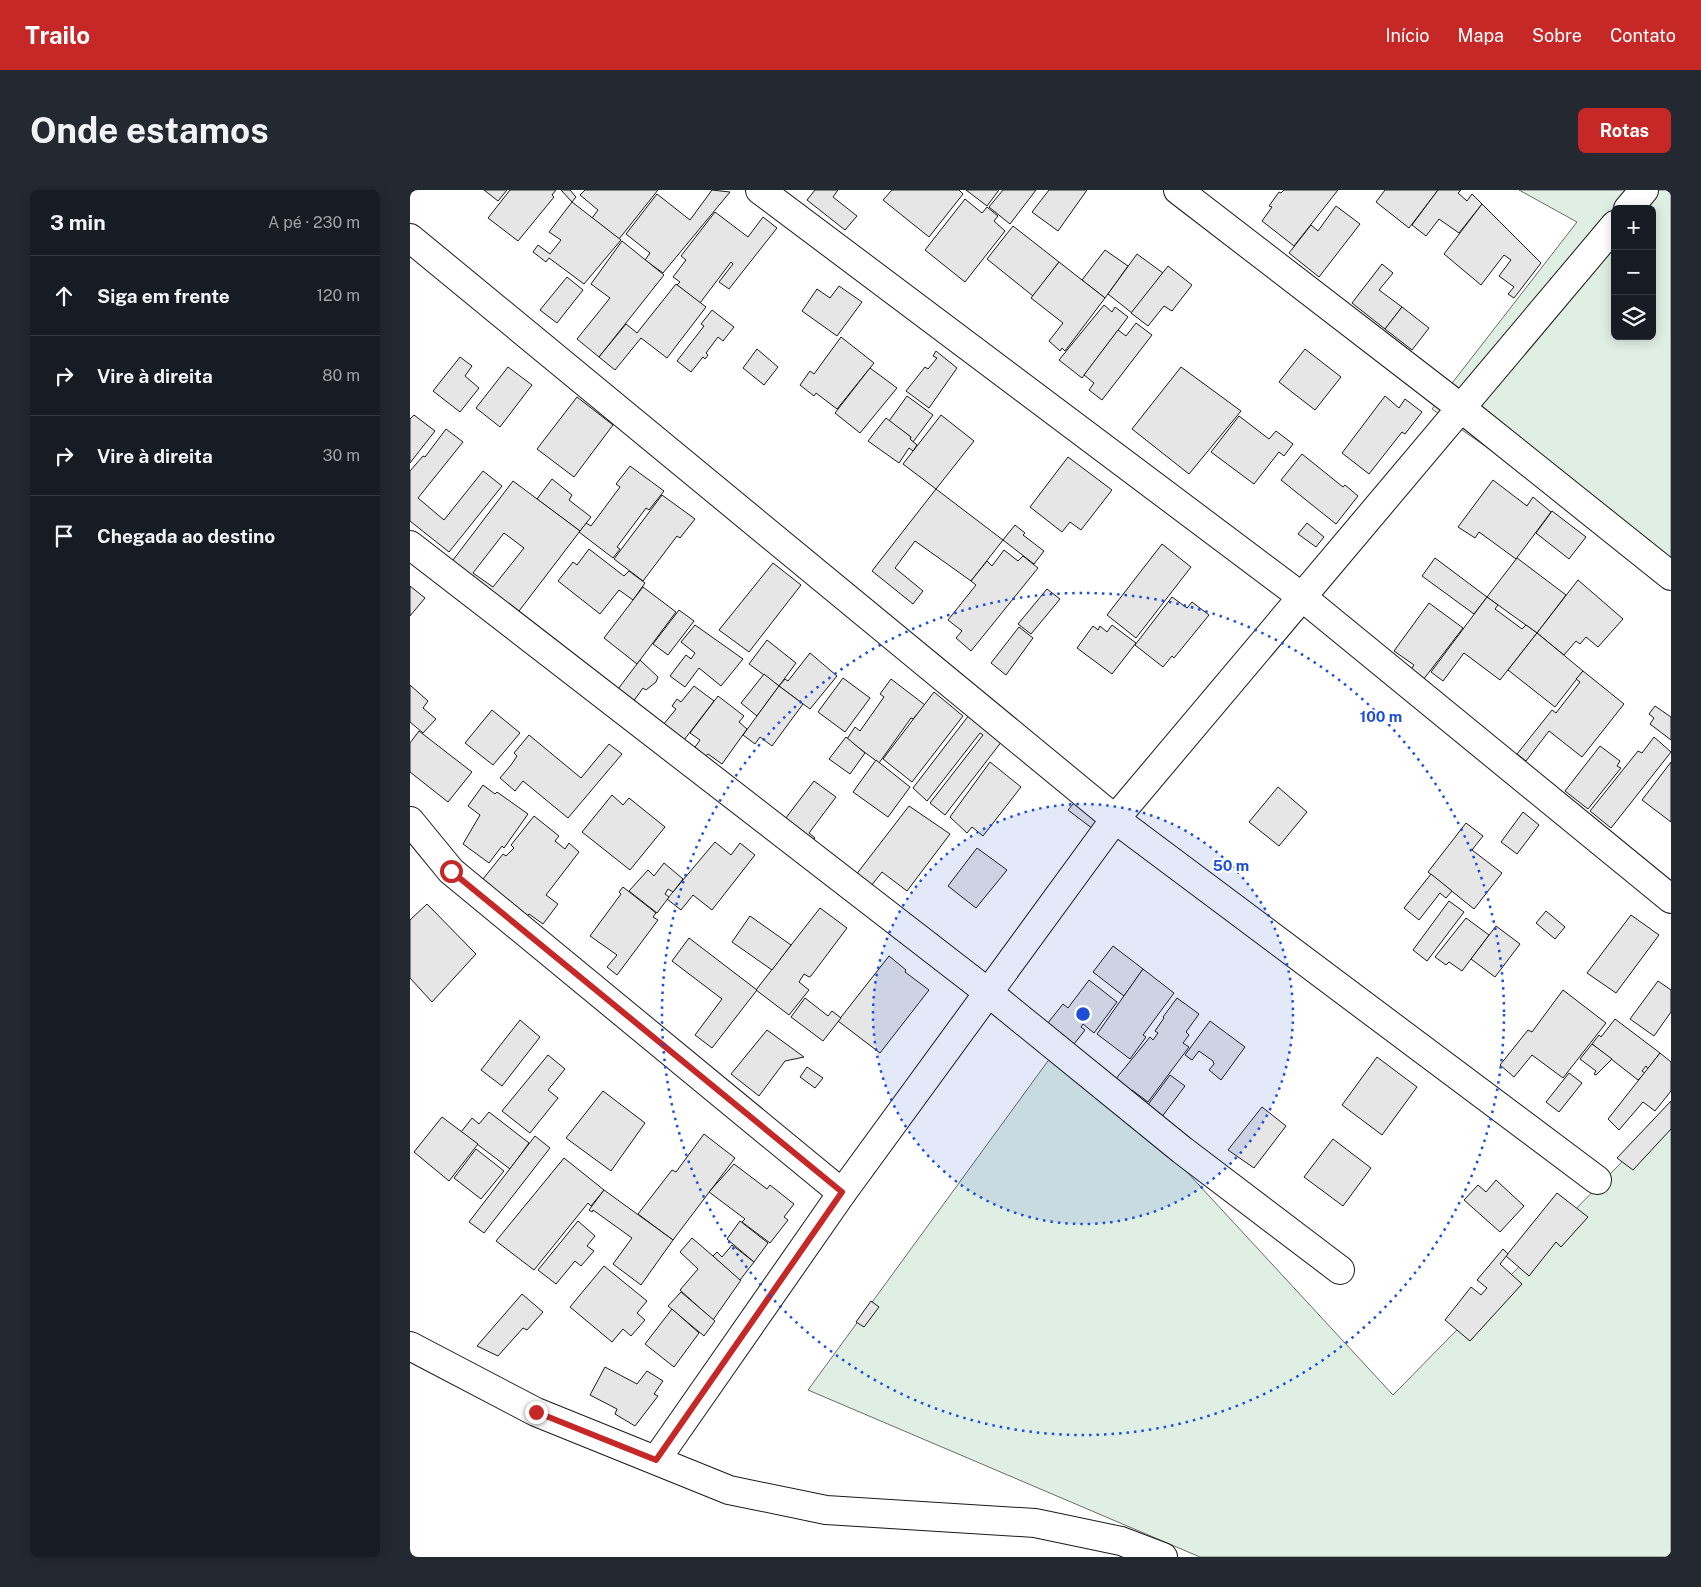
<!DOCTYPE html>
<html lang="pt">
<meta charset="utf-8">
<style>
:root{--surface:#171b24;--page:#242831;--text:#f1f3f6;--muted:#9ea1a6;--line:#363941;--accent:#c62828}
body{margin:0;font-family:"Public Sans",sans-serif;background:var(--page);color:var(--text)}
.controls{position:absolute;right:15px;top:15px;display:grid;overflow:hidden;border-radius:8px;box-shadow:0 2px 12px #0003}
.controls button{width:45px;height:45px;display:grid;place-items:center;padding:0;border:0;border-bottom:1px solid var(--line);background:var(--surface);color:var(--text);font:25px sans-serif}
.stop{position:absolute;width:15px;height:15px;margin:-11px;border:4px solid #c62828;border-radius:50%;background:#fff}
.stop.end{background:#c62828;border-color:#fff;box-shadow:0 1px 5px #0008}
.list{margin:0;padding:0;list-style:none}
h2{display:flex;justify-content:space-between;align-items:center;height:65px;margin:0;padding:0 20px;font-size:21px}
h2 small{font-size:16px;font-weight:400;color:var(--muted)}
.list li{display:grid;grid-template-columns:32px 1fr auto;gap:15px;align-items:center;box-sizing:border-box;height:80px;padding:0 20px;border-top:1px solid var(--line)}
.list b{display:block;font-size:19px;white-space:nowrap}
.list em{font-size:16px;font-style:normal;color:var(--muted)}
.icon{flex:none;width:28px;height:28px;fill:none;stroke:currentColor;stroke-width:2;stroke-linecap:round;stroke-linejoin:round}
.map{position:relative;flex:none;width:1261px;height:1367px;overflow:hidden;border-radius:8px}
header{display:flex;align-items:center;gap:30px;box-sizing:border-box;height:70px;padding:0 25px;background:var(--accent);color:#fff}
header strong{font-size:24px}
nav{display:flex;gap:28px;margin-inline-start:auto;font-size:18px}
.intro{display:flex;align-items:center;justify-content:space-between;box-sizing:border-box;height:120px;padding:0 30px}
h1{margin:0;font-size:35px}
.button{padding:12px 22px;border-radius:8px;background:var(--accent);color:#fff;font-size:18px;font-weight:700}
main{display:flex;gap:30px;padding:0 30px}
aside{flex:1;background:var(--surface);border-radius:8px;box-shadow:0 2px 12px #0003}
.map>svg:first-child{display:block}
</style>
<header>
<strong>Trailo</strong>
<nav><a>Início</a><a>Mapa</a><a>Sobre</a><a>Contato</a></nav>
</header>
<div class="intro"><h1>Onde estamos</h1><a class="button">Rotas</a></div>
<main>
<aside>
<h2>3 min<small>A pé · 230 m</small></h2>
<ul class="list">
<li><svg class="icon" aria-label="ahead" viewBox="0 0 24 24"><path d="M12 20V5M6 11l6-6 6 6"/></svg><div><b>Siga em frente</b></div><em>120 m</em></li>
<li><svg class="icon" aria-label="right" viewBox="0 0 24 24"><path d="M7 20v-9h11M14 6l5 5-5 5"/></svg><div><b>Vire à direita</b></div><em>80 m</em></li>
<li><svg class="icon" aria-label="right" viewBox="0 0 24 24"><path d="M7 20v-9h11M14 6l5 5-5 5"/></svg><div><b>Vire à direita</b></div><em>30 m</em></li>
<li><svg class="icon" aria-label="arrive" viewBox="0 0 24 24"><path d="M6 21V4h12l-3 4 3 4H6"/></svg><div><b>Chegada ao destino</b></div></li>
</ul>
</aside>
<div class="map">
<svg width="1261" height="1367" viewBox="0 0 1261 1367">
<rect width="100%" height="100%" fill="#fff"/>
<g fill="#e0efe3" stroke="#6a6a6a" fill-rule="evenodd">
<path d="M 1109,0 L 1261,0 L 1261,386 L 1022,219 L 1167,32 ZM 1205,19 L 1242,19 L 1242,146 L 1205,146 Z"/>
<polygon points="654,849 983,1205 1261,922 1261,1367 790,1367 398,1200"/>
</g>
<g fill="#e6e6e6" stroke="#1a1a1a" fill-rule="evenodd">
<polygon points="74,0 97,0 88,11"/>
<polygon points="100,0 146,0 142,5 144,7 108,51 78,28"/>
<polygon points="151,0 160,0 166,7 162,12"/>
<polygon points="175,0 248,0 209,49 182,28 188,20 170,5"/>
<polygon points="302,0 320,2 253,83 235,70 240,63 216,44 247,4 280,30"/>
<polygon points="405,0 428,0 423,7 447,26 435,40 397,10"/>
<polygon points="482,0 549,0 553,4 519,47 473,10"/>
<polygon points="556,0 589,0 577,16"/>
<polygon points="593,0 626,0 600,34 579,17"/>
<polygon points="639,0 677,0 648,41 622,22"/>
<polygon points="874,0 928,0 884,56 852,31 862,17 859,16 869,2 871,3"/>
<polygon points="975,0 1028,0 999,38 966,12"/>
<polygon points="1028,0 1051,0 1048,3 1057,11 1062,4 1072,14 1049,43 1029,29 1016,46 1002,35"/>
<polygon points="555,9 572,23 577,17 588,26 584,31 595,41 555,92 515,60"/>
<polygon points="162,12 211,50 174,94 139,68 136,72 123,62 128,55 140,64 151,50 139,42"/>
<polygon points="1072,14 1131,73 1104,108 1098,104 1104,97 1089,86 1101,70 1094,65 1071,95 1034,64"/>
<polygon points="926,16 950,34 909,87 879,63 901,35 908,41"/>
<polygon points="305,22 338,47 353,27 367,38 319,99 309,92 323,74 321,72 290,113 267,95 270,92 263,87 276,70 271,66"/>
<polygon points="603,36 649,72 623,106 577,69"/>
<polygon points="212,51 254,85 189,167 167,149 200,108 181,94"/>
<polygon points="695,60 718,76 695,108 672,90"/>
<polygon points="727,64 753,83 722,123 698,104"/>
<polygon points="649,72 695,108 655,161 652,158 650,161 639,151 653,133 621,108"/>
<polygon points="972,74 983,83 969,100 992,117 975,139 942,113"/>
<polygon points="758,76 782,95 762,121 754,116 738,136 721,123"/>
<polygon points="157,87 173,100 147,133 130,120"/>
<polygon points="266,94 296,117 257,168 231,148 205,180 189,167 216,134 227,143"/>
<polygon points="429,96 452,112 427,146 392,121 407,99 420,108"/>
<polygon points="694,115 702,122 705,117 718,127 672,188 649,170"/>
<polygon points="992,117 1019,138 1002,160 975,139"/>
<polygon points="302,120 324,137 313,151 308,147 296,163 298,165 295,169 293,167 281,182 267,171 294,136 291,134"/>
<polygon points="726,133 742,145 692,210 679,200 684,193 674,185 708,140 716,146"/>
<polygon points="431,147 464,173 427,219 406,203 404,206 390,195 400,181 404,184"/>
<polygon points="347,159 368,177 354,195 333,178"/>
<polygon points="895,159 931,187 905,220 869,192"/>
<polygon points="526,161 547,178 519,218 496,201 515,177 518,179 527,168 523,166"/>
<polygon points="50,167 62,176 55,186 69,198 50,222 23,201"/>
<polygon points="98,177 122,195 90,237 66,218"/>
<polygon points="771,177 831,221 779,284 722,239"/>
<polygon points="460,178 487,198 450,243 425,223"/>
<polygon points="497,206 523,225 503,252 500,249 501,247 479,231"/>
<polygon points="975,206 989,218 995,209 1012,222 995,244 992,242 959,284 932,263"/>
<polygon points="167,207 203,235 164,287 127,259"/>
<polygon points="4,225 25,241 0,273 0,229"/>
<polygon points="531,225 564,251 526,299 493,274"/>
<polygon points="829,226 859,249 866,241 883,254 874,266 869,262 844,294 801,262"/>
<polygon points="476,228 501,247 500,249 507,255 503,261 499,258 489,273 458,251"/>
<polygon points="36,239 53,252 8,308 34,330 73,281 92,296 39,362 0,331 0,281 13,266 15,267"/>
<polygon points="892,264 933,297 935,295 948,306 926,334 871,290"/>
<polygon points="658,267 702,300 671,340 660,332 652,342 620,317"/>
<polygon points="220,276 254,301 239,320 236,318 207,357 210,359 203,368 169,342 176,333 181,336 210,297 206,294"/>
<polygon points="142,289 162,305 159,310 181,327 170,341 127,309"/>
<polygon points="1083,290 1117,316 1123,307 1141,322 1106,369 1069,342 1065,348 1048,337"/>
<path d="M 103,291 L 170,341 L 106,425 L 40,374 ZM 94,343 L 114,358 L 83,397 L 63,383 Z"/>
<polygon points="526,299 593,350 561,391 505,351 485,378 513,401 503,414 462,381"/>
<polygon points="252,305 285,329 270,348 267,346 233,391 204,369"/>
<polygon points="1142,321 1176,347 1159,369 1126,343"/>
<polygon points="897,333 914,347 906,357 888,344"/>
<polygon points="605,335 615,343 613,345 634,361 624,374 593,350"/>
<polygon points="752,354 781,377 726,448 697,425"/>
<polygon points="179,359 214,386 219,381 235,393 223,410 209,400 190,424 148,391 163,372 167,375"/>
<polygon points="594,360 608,371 613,366 628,378 561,461 546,448 552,441 538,430 566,395 561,391 577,371 582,376"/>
<polygon points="1025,368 1077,407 1064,424 1012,386"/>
<polygon points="1107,368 1156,405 1127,443 1077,407"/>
<polygon points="363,373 391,395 339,462 309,440"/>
<polygon points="1168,390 1213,429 1188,457 1176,447 1170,454 1166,451 1154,465 1127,443"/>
<polygon points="0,396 15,408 0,426"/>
<polygon points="233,397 266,422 227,474 194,448"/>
<polygon points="637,399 650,409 621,444 608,434"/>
<polygon points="762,407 777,418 782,412 799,425 764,468 762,466 753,477 725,455"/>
<polygon points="1077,407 1088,415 1085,419 1112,439 1116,435 1127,443 1090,490 1054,463 1033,491 1021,482"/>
<polygon points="1019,413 1053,438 1013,490 1000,481 1004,475 984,461"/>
<polygon points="269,420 284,431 258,465 243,454"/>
<polygon points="285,435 333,469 311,496 289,478 275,497 260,486 276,465 281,469 285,463 271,452"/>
<polygon points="702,435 726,453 702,484 667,458 683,436 688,440 690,436 697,442"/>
<polygon points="609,437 623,448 596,485 581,473"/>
<polygon points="1127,443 1173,481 1145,517 1098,480"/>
<polygon points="357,450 386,473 369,496 339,474"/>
<polygon points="400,463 427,486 400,519 369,496 375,489 378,491"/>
<polygon points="230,470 248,487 246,492 236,500 233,498 220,516 205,503"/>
<polygon points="1173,481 1214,514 1172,567 1139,541 1116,571 1107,564 1142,520 1146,523 1170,492 1166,489"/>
<polygon points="354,484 369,496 347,526 331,513"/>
<polygon points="433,488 460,508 435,542 408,522"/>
<polygon points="481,489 515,515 503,529 501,528 469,573 437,549 445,537 450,541 474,507 470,504"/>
<polygon points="0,495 18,511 13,518 26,529 13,543 0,532"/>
<polygon points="284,496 304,511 274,550 253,535 266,519 262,516 267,509 271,512"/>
<polygon points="369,496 393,514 362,556 350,547 345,554 333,545"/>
<polygon points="524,502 553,526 502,592 473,569"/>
<polygon points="308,506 334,526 329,532 337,539 312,574 298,564 293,568 283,560 290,550 280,543"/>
<polygon points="566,516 599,542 535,625 520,613 573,545 570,543 517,611 503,598"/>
<polygon points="1245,516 1261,527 1261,550 1240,534 1244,528 1239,524"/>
<polygon points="82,520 110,543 83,575 55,553"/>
<polygon points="9,541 62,582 38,612 0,582 0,553"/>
<polygon points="119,545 171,588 199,554 212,564 158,628 113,591 105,601 90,588 101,575 107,566 104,563"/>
<polygon points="436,547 455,563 440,584 419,569"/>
<polygon points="1244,547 1261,562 1201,638 1180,621 1228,561 1232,563"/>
<polygon points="1190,556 1210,571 1207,576 1211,578 1178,619 1155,601"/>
<polygon points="466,570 500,597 478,627 443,602"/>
<polygon points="580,572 611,597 573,646 562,637 557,643 540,627"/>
<polygon points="1261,572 1261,632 1232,610"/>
<polygon points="404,591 426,607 399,643 405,648 400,654 372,633"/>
<polygon points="73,595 85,604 87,602 118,624 94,658 92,656 79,673 53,654 70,625 58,616"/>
<polygon points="868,597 897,622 869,656 839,632"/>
<polygon points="674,601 698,620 683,639 658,620"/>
<polygon points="202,605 213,615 219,608 255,637 220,680 172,642"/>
<polygon points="499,616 540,644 497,701 472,682 457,701 442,690"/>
<polygon points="1113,622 1129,635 1107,664 1091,652"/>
<polygon points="124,626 149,646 145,651 155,659 159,653 169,662 136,705 148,714 133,734 119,724 110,735 65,699 93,664 96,666 104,658 101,655"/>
<polygon points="1056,633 1073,646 1062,660 1092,683 1064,719 1018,682"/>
<polygon points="305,652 321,665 330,653 345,665 302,720 283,705 271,720 257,709"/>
<polygon points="567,658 597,680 566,718 538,696"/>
<polygon points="254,673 273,689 263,702 258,699 255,704 259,707 247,723 219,701 238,680 244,686"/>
<polygon points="1021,684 1042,701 1036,708 1030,703 1009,730 994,718"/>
<polygon points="213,697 246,723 243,727 248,730 207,785 197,777 207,765 180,746 211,704 209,702"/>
<polygon points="1039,711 1054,722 1017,771 1003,760"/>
<polygon points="17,714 66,764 22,812 0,788 0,730"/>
<polygon points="410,718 437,738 401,786 399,787 394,784 389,792 399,800 379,825 346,800"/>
<polygon points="1136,721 1155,737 1145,749 1126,733"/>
<polygon points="1221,725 1249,745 1206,803 1177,783"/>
<polygon points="340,726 381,755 362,780 322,752"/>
<polygon points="1056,728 1079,745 1052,781 1039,772 1036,775 1025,767"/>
<polygon points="1086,736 1110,754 1085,787 1061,769"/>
<polygon points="279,748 347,800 302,858 285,845 312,809 262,771"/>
<polygon points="703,756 733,779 714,806 683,782"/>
<polygon points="479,766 496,780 495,782 519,800 470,863 428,831"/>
<polygon points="733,779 764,803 733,845 736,847 720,869 687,844"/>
<polygon points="679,790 707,812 684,843 673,834 671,837 675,840 664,854 637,834 653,814 658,818"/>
<polygon points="1248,791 1261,800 1261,822 1244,846 1220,829"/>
<polygon points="1153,800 1196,833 1153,888 1122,865 1104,887 1090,875 1118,840 1122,842"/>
<polygon points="395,808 418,826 422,821 431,828 413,851 381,827"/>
<polygon points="767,808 789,824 776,842 779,845 773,853 779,857 738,912 722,900 720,903 704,891 740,847 743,850 748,843 745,841 754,828 753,827"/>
<polygon points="1205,829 1250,863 1238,879 1236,876 1232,881 1235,883 1228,890 1182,854 1189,845 1191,847"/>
<polygon points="110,830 130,847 92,896 71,880"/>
<polygon points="800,831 835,857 811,890 799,880 804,874 803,871 789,861 782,870 775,865"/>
<polygon points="357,840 394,867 375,871 349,906 321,884"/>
<polygon points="1182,854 1202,869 1186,885 1184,884 1186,881 1170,869"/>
<polygon points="1250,863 1261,872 1261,901 1245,921 1233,912 1209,940 1198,929"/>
<polygon points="138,865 155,879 138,900 148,908 120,943 92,921"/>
<polygon points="967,867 1007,897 972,945 932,915"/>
<polygon points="397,877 413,888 405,898 390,887"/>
<polygon points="1159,883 1172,893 1149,922 1136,912"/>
<polygon points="760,885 775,896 751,928 737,916"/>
<polygon points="193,901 235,933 201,981 156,948"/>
<polygon points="1261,911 1261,939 1223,980 1207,968"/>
<polygon points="852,917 876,936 844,978 818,960"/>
<polygon points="79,922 119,953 100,979 51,942 62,928 69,934"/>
<polygon points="32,927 68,954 39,991 4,962"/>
<polygon points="294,944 325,968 263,1050 228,1024 262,980 266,982"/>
<polygon points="125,946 140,958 74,1043 59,1032"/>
<polygon points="923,949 961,978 933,1016 894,987"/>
<polygon points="66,959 94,981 71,1009 44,988"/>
<polygon points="154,968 194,1000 181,1016 178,1013 124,1080 86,1051"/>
<polygon points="324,974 357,999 360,995 384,1014 374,1027 378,1030 360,1053 332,1032 335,1029 299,1002"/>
<polygon points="1086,990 1114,1016 1090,1042 1054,1010 1068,995 1076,1002"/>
<polygon points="194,1000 263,1050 231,1095 203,1074 222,1048 183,1020 182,1022 179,1020"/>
<polygon points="1147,1003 1178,1027 1151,1057 1146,1052 1119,1086 1096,1066"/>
<polygon points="168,1031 185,1046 177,1056 184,1061 171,1076 165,1071 146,1094 128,1080"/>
<polygon points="330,1031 358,1053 344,1072 317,1049"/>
<polygon points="282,1048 331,1090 303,1130 270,1100 288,1079 270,1062"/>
<polygon points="322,1055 344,1072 330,1090 303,1066 307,1062 312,1067"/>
<polygon points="1093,1059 1098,1064 1090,1074 1112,1094 1060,1151 1035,1130 1061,1097 1071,1105 1077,1098 1067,1090"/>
<polygon points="194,1076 237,1111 227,1123 235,1130 221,1146 213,1139 202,1152 160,1117"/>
<polygon points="271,1102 305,1131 294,1146 258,1116"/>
<polygon points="112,1104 133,1122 117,1140 113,1138 88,1166 67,1156"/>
<polygon points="461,1111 469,1117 454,1137 446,1132"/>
<polygon points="262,1119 289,1143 264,1177 235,1154"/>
<polygon points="195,1177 227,1194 237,1181 253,1191 244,1204 248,1206 225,1236 205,1224 207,1219 180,1205"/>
</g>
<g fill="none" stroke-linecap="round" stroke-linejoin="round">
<g stroke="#1a1a1a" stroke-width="30">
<g id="minor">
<polyline points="350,0 892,407 1261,709"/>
<polyline points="768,0 1051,218 1261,386"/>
<polyline points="1218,19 1234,0"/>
<polyline points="0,48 705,629 1187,990"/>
<polyline points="0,355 579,803 772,960 930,1080"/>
<polyline points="0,631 41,681 432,1003"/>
<polyline points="0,1156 126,1222 319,1300 416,1320 625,1333 711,1351 753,1367"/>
<polyline points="246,1270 432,1003 705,629 1205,35"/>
</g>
</g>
<use href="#minor" stroke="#fff" stroke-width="28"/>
</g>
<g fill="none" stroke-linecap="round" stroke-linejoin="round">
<polyline stroke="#c62828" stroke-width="6" points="41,681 432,1002 246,1270 126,1222"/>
</g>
<circle cx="673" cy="824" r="210" fill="#1d4ed8" fill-opacity=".12"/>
<g fill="none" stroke="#1d4ed8" stroke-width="2.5" stroke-dasharray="2.5 5">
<circle cx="673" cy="824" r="210"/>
<circle cx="673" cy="824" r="421"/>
</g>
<circle cx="673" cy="824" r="8" fill="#1d4ed8" stroke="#fff" stroke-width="2.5"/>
<g font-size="15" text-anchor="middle" font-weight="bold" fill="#1d4ed8" stroke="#fff" stroke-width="4" stroke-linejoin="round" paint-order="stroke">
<text x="971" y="532">100 m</text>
<text x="821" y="681">50 m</text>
</g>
</svg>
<div class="controls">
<button>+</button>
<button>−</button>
<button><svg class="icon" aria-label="layers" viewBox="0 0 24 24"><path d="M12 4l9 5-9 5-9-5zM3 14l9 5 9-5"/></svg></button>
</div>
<div class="stop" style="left:41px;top:681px"></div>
<div class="stop end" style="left:126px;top:1222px"></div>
</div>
</main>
